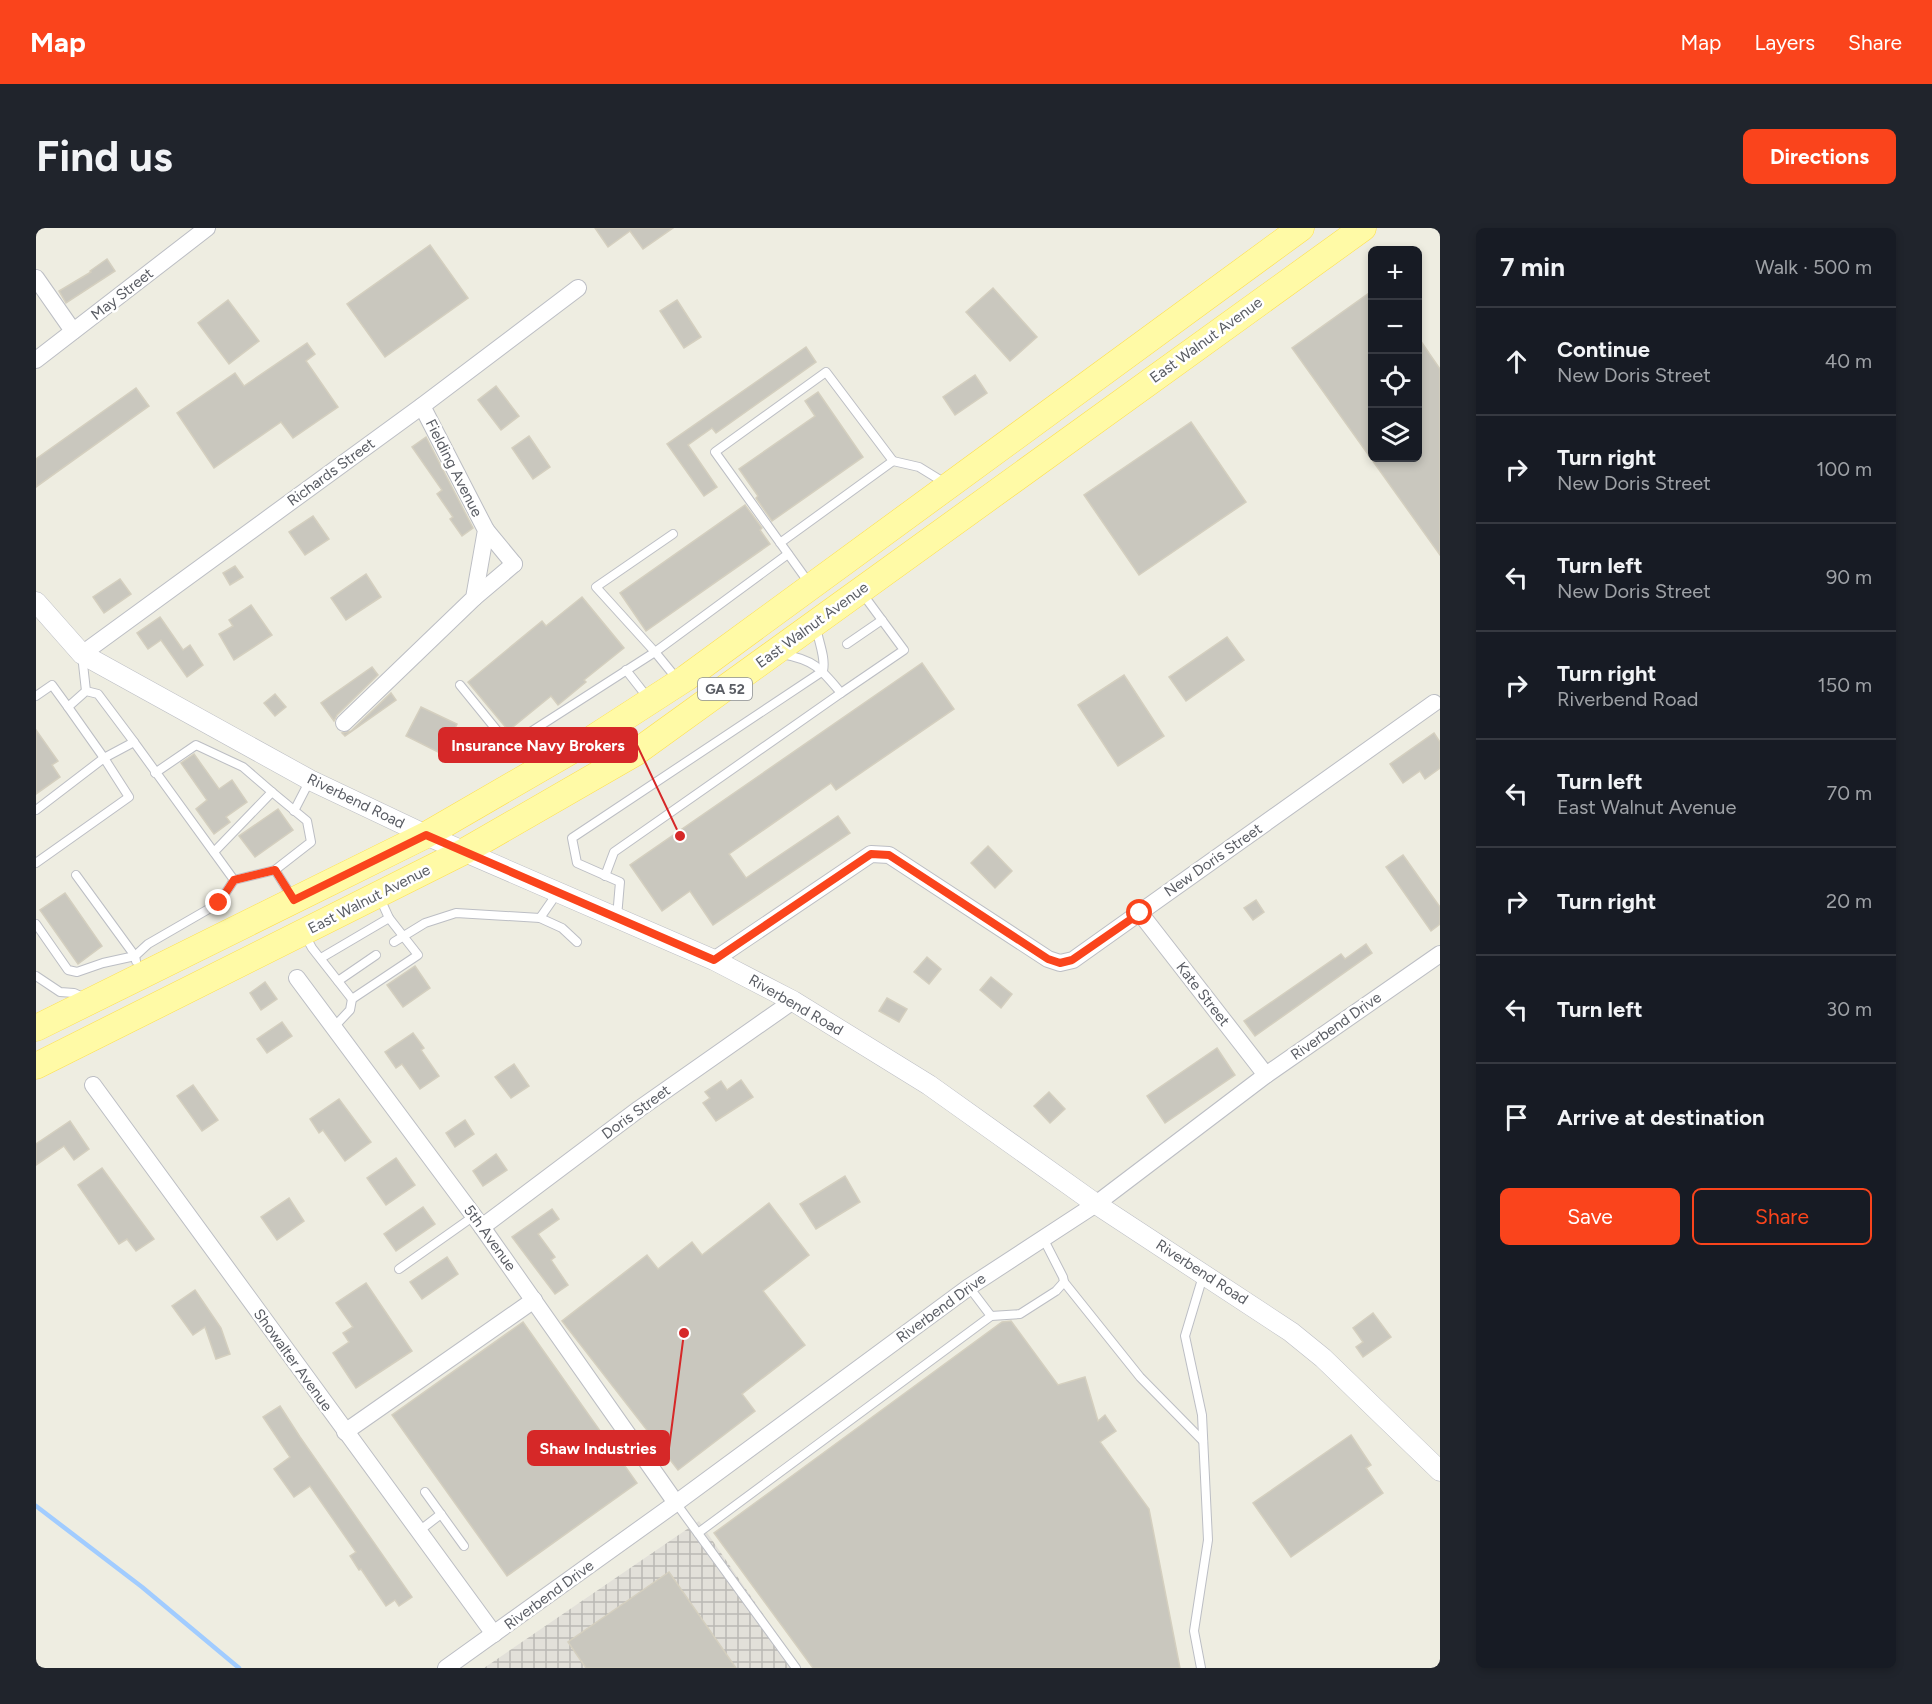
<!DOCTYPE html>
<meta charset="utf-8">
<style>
:root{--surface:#171b24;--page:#20242c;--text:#f1f3f6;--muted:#9ea1a6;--line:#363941;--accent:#fa441c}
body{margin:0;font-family:Figtree,sans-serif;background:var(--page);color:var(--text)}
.controls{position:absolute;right:18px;top:18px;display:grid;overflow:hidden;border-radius:9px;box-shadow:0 3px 9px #0003}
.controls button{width:54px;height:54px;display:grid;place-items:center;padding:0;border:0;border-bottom:2px solid var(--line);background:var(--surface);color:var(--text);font:30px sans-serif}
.stop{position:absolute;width:18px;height:18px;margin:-14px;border:4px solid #fa441c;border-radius:50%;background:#fff}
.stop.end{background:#fa441c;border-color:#fff;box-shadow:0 2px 6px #0008}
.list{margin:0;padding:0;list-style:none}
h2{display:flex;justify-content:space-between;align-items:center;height:78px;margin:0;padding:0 24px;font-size:26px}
h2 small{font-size:20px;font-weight:400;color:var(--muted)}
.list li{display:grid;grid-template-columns:39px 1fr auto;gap:18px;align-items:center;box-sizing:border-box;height:108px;padding:0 24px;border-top:2px solid var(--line)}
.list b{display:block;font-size:22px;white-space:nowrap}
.list p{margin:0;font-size:20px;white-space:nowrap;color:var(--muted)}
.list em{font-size:20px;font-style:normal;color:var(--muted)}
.actions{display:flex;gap:12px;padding:18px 24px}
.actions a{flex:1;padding:14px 0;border:2px solid var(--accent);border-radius:9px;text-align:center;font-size:21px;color:var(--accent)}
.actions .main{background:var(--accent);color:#fff}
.icon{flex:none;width:33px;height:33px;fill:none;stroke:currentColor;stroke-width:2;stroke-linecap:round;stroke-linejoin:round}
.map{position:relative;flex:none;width:1404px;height:1440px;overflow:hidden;border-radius:9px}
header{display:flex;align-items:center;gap:36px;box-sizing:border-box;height:84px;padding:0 30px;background:var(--accent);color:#fff}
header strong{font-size:28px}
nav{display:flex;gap:33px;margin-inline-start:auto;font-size:21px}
.intro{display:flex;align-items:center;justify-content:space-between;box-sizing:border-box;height:144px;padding:0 36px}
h1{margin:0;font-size:42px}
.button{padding:15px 27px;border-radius:9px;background:var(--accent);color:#fff;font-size:21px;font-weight:700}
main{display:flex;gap:36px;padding:0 36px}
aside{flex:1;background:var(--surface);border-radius:9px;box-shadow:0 3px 9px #0003}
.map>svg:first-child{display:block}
</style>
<header>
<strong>Map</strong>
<nav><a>Map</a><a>Layers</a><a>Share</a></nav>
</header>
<div class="intro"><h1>Find us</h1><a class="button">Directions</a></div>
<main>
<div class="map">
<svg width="1404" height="1440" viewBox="0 0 1404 1440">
<defs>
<pattern id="industrial-grid" width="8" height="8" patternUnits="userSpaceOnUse" patternTransform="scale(1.5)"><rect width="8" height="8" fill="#e2e0d9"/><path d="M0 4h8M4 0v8" fill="none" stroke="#bab9b4"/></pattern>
</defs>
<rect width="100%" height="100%" fill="#eeede1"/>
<polygon fill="url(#industrial-grid)" points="663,1293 764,1440 448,1440"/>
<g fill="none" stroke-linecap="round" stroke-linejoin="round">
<polyline stroke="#a1ccff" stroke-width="4.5" points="0,1278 106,1359 203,1440"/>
</g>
<g fill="#c9c7be" stroke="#d4cfbf" stroke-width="1.5">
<polygon points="559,0 637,0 607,21 594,3 572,19"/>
<polygon points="394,17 432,70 349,129 311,76"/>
<polygon points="71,31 79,43 30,75 23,63 55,44 54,43"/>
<polygon points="957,60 1001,109 974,133 930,84"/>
<polygon points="1336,63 1336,230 1382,230 1382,109 1404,141 1404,327 1256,120"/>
<polygon points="192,72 223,113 193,136 162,95"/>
<polygon points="641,72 665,109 648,120 624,83"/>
<polygon points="271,115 279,126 270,133 302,179 257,210 245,194 178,240 141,185 199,145 208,158"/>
<polygon points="770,119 780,134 680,205 676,200 652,217 681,259 668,268 631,216"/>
<polygon points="939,147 951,165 919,187 907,169"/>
<polygon points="460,158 483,188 465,202 442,172"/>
<polygon points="100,160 113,178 0,259 0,231"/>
<polygon points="782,164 827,229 736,293 720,270 722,268 703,241 779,188 769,173"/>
<polygon points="1155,194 1210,274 1103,347 1048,267"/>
<polygon points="493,208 514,239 497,251 476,220"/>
<polygon points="390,209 437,300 426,308 414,291 417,289 401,266 406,262 376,219"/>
<polygon points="709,277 726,300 724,302 734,316 610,403 584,365"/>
<polygon points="277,288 293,311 269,327 253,304"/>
<polygon points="199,338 207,349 194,357 187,345"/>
<polygon points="330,346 345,369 310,392 295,370"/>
<polygon points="84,351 95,366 68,385 57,369"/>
<polygon points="546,369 588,420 548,452 550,454 522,477 515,468 473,502 471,501 432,454 506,393 510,398"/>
<polygon points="215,377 236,407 198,432 183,406 197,398 193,392"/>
<polygon points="124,389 147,422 154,417 167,437 151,449 125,412 112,421 101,405"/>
<polygon points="1191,409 1208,432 1150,473 1133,449"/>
<polygon points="886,435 918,481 800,562 795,555 693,626 710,650 802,588 814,605 677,697 654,663 626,683 594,637"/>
<polygon points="336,439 342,447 301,487 298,493 285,475"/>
<polygon points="1088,447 1128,508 1082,538 1042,477"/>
<polygon points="355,465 360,472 309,508 306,505 315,503"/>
<polygon points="239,466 250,479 239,488 228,475"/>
<polygon points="385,479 421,496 406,526 370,508"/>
<polygon points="0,502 22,533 16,537 24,549 0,566"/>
<polygon points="1398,505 1404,514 1404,540 1389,551 1384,543 1367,555 1354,536"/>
<polygon points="158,526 183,561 196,552 211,574 190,589 194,594 178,606 160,581 171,572 145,535"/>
<polygon points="242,581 257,602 219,629 203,608"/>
<polygon points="952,618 976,643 959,660 935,635"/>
<polygon points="1367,627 1404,679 1404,696 1395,703 1350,639"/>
<polygon points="29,665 66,718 42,736 4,682"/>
<polygon points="1220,672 1228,684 1217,692 1208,680"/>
<polygon points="1330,716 1336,725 1219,808 1208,793 1305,726 1309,731"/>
<polygon points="891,729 905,741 893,756 878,744"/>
<polygon points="379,738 394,760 367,779 351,757"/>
<polygon points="955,749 976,766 965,780 944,762"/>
<polygon points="229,754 241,771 225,782 214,765"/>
<polygon points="851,770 871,781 863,794 843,783"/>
<polygon points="246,794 256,808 231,825 221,811"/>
<polygon points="377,805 388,820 385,822 403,848 384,861 366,836 360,840 349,824"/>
<polygon points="1181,820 1199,847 1129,895 1111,868"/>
<polygon points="478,836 493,858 475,870 459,849"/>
<polygon points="705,852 717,869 680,893 667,875 674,870 669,864 685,853 691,862"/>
<polygon points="157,857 182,892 166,903 141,868"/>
<polygon points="1013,864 1029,881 1014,895 998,878"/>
<polygon points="303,871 335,914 309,933 287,902 283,905 274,891"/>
<polygon points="429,892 438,906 419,919 410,905"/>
<polygon points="34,893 53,921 38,932 28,918 0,937 0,916"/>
<polygon points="460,926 471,942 447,958 437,943"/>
<polygon points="360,930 379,957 350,977 331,950"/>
<polygon points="66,940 118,1011 100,1023 91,1011 83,1016 42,957"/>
<polygon points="809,948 824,974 780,1001 764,976"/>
<polygon points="253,970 268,993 241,1012 225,989"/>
<polygon points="733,975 773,1027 727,1063 769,1117 706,1166 719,1183 642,1242 526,1093 611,1027 622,1041 656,1014 666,1027"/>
<polygon points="387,979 399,996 360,1023 348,1006"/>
<polygon points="516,981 523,991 502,1006 519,1029 515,1032 532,1057 519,1066 476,1009"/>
<polygon points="411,1029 422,1046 386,1071 374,1054"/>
<polygon points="330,1055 376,1123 320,1160 297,1125 313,1114 307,1105 317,1099 300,1075"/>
<polygon points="159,1062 185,1100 194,1126 180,1131 169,1099 157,1107 136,1078"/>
<polygon points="1337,1085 1355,1109 1327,1129 1320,1119 1327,1114 1317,1100"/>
<polygon points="975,1093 1022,1157 1049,1149 1062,1193 1069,1187 1080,1203 1064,1214 1113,1281 1144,1440 777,1440 678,1305 966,1094"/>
<polygon points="487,1094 601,1255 471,1348 356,1187"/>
<polygon points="244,1178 264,1209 376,1369 363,1378 359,1372 350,1378 325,1341 323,1342 314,1328 320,1324 274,1258 258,1269 238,1241 254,1229 227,1189"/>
<polygon points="1315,1207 1335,1237 1330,1240 1347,1265 1255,1329 1217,1275"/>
<polygon points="633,1344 700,1440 550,1440 532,1414"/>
</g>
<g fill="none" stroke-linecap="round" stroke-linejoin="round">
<g stroke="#bcbec4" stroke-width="10">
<g id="service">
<polyline points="857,233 883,239 909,255"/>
<polyline points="637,306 560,359 619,424 641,451"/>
<polyline points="744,315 857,233 790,144 679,224 773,355"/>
<polyline points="811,416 846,392"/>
<path d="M 746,426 C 779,432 785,441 805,465 L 868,422 L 826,365"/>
<polyline points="46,427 50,463 32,479 68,530 98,514 62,466 50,463"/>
<polyline points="590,442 612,470"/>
<polyline points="424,457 463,505 482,512"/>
<polyline points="0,468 16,457 32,479"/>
<polyline points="98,514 198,652 239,642 275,614 271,593 236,564 207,539 160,517 119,545"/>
<polyline points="499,541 482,512 619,424 752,326"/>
<polyline points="0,582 68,530 93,569 0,635"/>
<polyline points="258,583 274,552"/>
<polyline points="178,624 236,564"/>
<polyline points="239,642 256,669"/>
<polyline points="569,648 578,624 805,465"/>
<path d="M 581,689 L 584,654 L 541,635 L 536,610 L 787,443 C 790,429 782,413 780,398"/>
<polyline points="504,690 526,700 541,714"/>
<polyline points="0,696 32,742 41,744 67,735 99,728 40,647"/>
<polyline points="269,707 276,720 316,771 382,727 353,690 343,668"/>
<polyline points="358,714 389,695 420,685 504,690 522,664"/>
<polyline points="285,730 353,690"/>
<polyline points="100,733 99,728 112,716 183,675 198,652"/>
<polyline points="0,748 24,764 38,765 49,770"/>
<polyline points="302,753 340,727"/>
<polyline points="298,799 314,782 316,771"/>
<polyline points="363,1041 438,988"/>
<polyline points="1028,1054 1104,1149 1167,1213"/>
<polyline points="933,1059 955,1088"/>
<polyline points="389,1264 428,1318"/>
<polyline points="640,1275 760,1440"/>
<polyline points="383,1303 405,1286"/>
<polyline points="662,1305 955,1088 984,1086 1020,1063 1028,1054 1027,1049 1007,1010"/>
<polyline points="1165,1440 1158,1403 1172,1312 1166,1187 1149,1108 1167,1048"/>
</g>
</g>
<g stroke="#bcbec4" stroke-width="18">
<g id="minor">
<polyline points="0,50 37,103"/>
<polyline points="0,132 171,0"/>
<polyline points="450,302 478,336"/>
<polyline points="438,370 478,336"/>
<polyline points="46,426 386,178 542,60"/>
<polyline points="308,495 438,370 450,302 386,178"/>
<polyline points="1104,685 1230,847"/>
<polyline points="678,732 835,626 853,627 1012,731 1024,735 1037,732 1398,475"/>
<polyline points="261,750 446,999 640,1275"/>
<polyline points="57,857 458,1406"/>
<polyline points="446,999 603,881 757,773"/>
<polyline points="309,1204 498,1072"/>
<polyline points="410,1440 640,1275 933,1059 1060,976 1230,847 1404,726"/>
</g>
</g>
<g stroke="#bcbec4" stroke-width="21">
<polyline id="tertiary" points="0,374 46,426 274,552 390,607 678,732 757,773 893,857 1060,976 1255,1104 1287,1130 1404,1243"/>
</g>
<g stroke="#ffdf4a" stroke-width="27">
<g id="primary">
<polyline points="0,800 390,607 554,512 650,450 1265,0"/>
<polyline points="0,838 429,623 599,525 1327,0"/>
</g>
</g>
<use href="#service" stroke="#fff" stroke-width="8"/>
<use href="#minor" stroke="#fff" stroke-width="16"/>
<use href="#tertiary" stroke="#fff" stroke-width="20"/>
<use href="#primary" stroke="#fffaa6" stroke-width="26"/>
</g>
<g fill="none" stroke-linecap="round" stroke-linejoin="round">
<polyline stroke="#fa441c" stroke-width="8" points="183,675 198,652 239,642 258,672 390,607 678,732 835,626 853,627 1012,731 1024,735 1036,732 1104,685"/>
</g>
<g text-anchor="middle" stroke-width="5" stroke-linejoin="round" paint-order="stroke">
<rect fill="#fff" stroke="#8c8e92" stroke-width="1.5" x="662" y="450" width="54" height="22" rx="4.5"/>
<g font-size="14" font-weight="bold" fill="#5a5d64">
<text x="689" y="466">GA 52</text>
</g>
<g font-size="15" fill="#5a5d64" stroke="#fff">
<text transform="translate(86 66) rotate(-38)" y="5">May Street</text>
<text transform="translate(1170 112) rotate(-36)" y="5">East Walnut Avenue</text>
<text transform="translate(418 240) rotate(63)" y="5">Fielding Avenue</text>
<text transform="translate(295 244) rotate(-36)" y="5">Richards Street</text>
<text transform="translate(776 397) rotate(-36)" y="5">East Walnut Avenue</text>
<text transform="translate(320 573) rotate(26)" y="5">Riverbend Road</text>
<text transform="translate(1177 632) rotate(-35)" y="5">New Doris Street</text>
<text transform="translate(333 671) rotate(-27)" y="5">East Walnut Avenue</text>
<text transform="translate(1167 766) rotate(52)" y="5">Kate Street</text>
<text transform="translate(760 777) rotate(30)" y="5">Riverbend Road</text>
<text transform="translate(1300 798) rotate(-35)" y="5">Riverbend Drive</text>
<text transform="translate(600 884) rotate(-36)" y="5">Doris Street</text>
<text transform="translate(454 1010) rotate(54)" y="5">5th Avenue</text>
<text transform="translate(1166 1044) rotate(33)" y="5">Riverbend Road</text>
<text transform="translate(905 1080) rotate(-36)" y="5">Riverbend Drive</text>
<text transform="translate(257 1132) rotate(54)" y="5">Showalter Avenue</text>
<text transform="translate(513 1367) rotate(-36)" y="5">Riverbend Drive</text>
</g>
</g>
<path fill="none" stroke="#d62828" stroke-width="2" d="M644 608L601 517M648 1105L633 1220"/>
<g fill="#d62828" stroke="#fff" stroke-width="2">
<circle cx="644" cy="608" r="6"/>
<circle cx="648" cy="1105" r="6"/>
</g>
<g fill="#d62828" stroke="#d62828" stroke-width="2">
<rect x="403" y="500" width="198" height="34" rx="6"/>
<rect x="492" y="1203" width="141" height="34" rx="6"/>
</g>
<g font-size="16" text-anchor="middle" font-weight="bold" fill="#fff">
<text x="502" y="523">Insurance Navy Brokers</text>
<text x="562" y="1226">Shaw Industries</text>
</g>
</svg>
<div class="controls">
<button>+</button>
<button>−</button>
<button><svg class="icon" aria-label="locate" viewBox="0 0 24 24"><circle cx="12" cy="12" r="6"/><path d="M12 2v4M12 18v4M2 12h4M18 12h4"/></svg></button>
<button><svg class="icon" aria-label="layers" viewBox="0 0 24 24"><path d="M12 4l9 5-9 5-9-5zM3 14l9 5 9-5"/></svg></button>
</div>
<div class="stop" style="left:1104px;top:685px"></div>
<div class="stop end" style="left:183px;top:675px"></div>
</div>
<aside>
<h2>7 min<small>Walk · 500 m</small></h2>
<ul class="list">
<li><svg class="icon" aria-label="ahead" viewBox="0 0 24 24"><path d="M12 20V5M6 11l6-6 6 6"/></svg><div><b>Continue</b><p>New Doris Street</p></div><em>40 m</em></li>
<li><svg class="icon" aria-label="right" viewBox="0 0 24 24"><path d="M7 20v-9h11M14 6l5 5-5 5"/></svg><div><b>Turn right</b><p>New Doris Street</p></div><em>100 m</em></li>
<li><svg class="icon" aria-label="left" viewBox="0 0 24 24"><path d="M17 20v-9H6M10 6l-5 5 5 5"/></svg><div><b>Turn left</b><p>New Doris Street</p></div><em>90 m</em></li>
<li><svg class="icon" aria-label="right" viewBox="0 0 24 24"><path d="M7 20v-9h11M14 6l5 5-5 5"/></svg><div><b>Turn right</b><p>Riverbend Road</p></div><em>150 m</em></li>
<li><svg class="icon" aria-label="left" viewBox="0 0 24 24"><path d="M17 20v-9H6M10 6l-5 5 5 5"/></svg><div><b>Turn left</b><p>East Walnut Avenue</p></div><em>70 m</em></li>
<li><svg class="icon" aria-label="right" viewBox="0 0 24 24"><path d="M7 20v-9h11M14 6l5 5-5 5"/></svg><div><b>Turn right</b></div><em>20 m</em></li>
<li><svg class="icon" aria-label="left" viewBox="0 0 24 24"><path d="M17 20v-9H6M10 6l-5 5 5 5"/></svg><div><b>Turn left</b></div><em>30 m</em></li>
<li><svg class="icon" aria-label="arrive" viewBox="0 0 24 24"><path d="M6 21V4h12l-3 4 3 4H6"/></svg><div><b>Arrive at destination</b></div></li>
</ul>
<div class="actions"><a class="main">Save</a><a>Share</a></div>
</aside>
</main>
